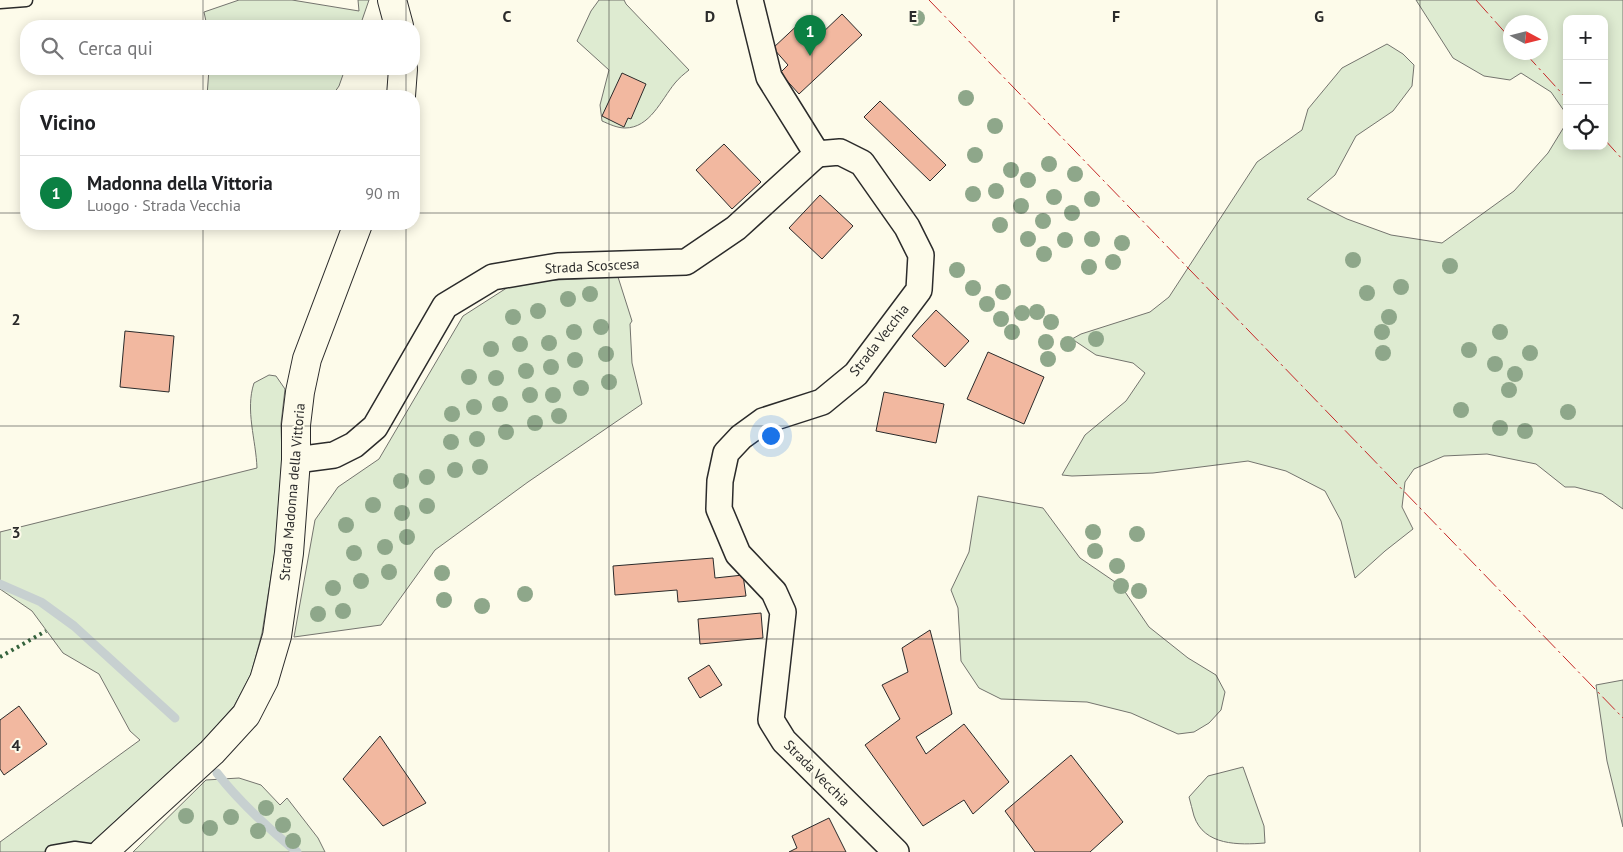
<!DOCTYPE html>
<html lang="it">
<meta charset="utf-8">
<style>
:root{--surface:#fff;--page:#f2f2f2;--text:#202124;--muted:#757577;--line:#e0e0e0;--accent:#0b8043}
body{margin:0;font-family:"PT Sans",sans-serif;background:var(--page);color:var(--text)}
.controls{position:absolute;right:15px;top:15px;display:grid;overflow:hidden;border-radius:10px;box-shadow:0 2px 12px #0003}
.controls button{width:45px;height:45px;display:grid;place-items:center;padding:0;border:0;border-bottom:1px solid var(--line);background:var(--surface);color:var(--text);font:25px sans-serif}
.compass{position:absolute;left:1503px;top:15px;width:45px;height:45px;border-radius:50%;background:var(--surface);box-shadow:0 2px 12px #0003;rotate:97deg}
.you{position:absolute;left:770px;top:435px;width:18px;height:18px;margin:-12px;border:4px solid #fff;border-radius:50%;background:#1a73e8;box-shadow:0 0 0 8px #1a73e833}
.badge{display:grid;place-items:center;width:32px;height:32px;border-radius:50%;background:var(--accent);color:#fff;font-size:16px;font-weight:700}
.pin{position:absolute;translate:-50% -41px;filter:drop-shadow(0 1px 2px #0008)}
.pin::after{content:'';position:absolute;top:26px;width:18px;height:15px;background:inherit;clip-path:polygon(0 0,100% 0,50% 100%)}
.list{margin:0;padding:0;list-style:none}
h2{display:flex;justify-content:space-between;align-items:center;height:65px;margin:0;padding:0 20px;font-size:21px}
h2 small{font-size:16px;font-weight:400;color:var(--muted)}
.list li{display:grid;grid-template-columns:32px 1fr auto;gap:15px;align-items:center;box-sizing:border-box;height:75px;padding:0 20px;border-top:1px solid var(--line)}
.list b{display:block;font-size:19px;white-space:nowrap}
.list p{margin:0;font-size:16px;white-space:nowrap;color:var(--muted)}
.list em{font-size:16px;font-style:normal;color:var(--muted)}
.icon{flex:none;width:28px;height:28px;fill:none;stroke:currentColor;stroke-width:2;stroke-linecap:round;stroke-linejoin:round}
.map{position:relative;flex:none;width:1623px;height:852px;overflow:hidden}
.search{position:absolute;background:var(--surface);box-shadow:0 2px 12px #0003;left:20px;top:20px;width:400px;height:55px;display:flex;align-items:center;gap:12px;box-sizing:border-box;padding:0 18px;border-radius:20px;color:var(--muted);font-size:19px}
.panel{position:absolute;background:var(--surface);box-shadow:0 2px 12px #0003;left:20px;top:90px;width:400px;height:140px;border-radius:20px}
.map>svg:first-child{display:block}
</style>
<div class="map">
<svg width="1623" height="852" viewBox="0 0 1623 852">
<rect width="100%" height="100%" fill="#fdfbea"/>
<g fill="#deebd1" stroke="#74746e" fill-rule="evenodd">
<polygon points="239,0 292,0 359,11 358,0 369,0 360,26 207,26 204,12"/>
<path d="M 599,0 L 624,0 L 626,4 L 689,70 C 684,74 679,78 675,83 C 661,100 650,128 625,128 C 617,128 609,124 602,121 L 600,105 L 609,70 L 577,41 L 591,11 Z"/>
<path d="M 1416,0 L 1623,0 L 1623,509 L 1602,494 L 1575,487 L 1565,487 L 1536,464 L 1487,454 L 1444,456 L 1414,469 L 1405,482 L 1402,507 L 1413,529 L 1385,551 L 1355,578 L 1341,521 L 1325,491 L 1286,471 L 1248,461 L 1153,473 L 1072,476 L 1062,475 L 1085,435 L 1126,401 L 1145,373 L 1133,363 L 1096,355 L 1072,339 L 1081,334 L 1150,312 L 1169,297 L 1257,162 L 1302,130 L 1308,109 L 1342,68 L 1387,44 L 1403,54 L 1414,65 L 1412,86 L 1393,111 L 1356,136 L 1335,175 L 1307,199 L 1347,219 L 1391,235 L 1442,243 L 1514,191 L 1548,153 L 1567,122 L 1567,146 L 1604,146 L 1604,19 L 1567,19 L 1567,115 L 1551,92 L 1521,73 L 1510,80 L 1484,76 L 1453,58 ZM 1510,22 L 1540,22 L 1540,52 L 1510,52 Z"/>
<polygon points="209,69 345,69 339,86 332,96 207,96"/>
<polygon points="618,277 632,321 630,324 632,363 642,404 528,482 435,550 381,625 294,637 315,520 338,487 379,459 463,316 516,282"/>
<path d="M 269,375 L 276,376 L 285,389 L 281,424 L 282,460 L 275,551 L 262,633 L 251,674 L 234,706 L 202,742 L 81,852 L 0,852 L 0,842 L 140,740 L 130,731 L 99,674 L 63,653 L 32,611 L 0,589 L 0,532 L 257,468 C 256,440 245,410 254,383 Z"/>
<polygon points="978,496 1043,508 1080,558 1121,586 1149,627 1188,658 1216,675 1225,692 1221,710 1209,723 1194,732 1178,734 1131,713 1087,702 1001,699 979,688 961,661 958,608 951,590 969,552"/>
<polygon points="1623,680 1623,827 1607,761 1596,685"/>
<path d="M 1243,767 L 1264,826 L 1265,843 C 1239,845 1204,846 1194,816 C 1192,810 1191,803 1189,797 L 1208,776 Z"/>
<polygon points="239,778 261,785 280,805 287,798 318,838 325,852 133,852 206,780"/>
</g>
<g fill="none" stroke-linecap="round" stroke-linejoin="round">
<g stroke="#c7d0d0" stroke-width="9">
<polyline points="0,584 41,602 74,626 175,718"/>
<path d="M 217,773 C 240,803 268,828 297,852"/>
</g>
</g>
<g fill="#f2b8a0" stroke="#2b2b2b">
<polygon points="842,14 862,35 799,94 780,73 788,65 773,48 803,20 819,36"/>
<polygon points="622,73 646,84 631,119 628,118 624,127 602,116"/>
<polygon points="880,101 946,165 930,181 864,117"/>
<polygon points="724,144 761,182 732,209 696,170"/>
<polygon points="820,195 853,226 822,259 789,228"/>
<polygon points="936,310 969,341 945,367 912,336"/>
<polygon points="125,331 174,336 169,392 120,387"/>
<polygon points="988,352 1044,377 1024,424 967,399"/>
<polygon points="884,392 944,404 936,443 876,431"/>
<polygon points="713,558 715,578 743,575 746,596 678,602 677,590 615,595 613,566"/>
<polygon points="761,613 763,638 700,644 698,619"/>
<polygon points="930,630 952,714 916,737 926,754 964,724 1009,782 973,814 964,800 923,826 865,745 900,719 882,685 908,672 902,648"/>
<polygon points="709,665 722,685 700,698 688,678"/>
<polygon points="19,706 47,744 4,775 0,769 0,720"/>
<polygon points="380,736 426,803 383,826 343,779"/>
<polygon points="1071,755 1123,822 1090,852 1035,852 1005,811"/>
<polygon points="829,818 846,852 789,852 797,848 792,836"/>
</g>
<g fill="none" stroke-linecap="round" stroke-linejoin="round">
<g stroke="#2b2b2b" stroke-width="15">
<g id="service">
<polyline points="0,2 26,0"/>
<polyline points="52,852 75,848 103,852"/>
</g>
</g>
<g stroke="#2b2b2b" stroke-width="28">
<g id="minor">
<polyline points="750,0 769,77 817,154 840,152 862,163 907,227 921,255 919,290 856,374 822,402 763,421 741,437 726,453 720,481 719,509 738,554 774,592 783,612 771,720 784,741 896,852"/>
<polyline points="296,460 334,455 354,445 375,427 445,306 493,277 558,266 686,262 736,228 817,154"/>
</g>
</g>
<g stroke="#2b2b2b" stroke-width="30">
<g id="tertiary">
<polyline points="392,0 399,26"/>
<polyline points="401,96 403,69"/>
<polyline points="103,852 212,752 246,715 264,680 277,636 289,553 296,460 296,425 300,392 307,359 358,224"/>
</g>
</g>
<use href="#service" stroke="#fdfbea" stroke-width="12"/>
<use href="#minor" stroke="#fdfbea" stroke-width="25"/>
<use href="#tertiary" stroke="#fdfbea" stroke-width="28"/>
<polyline stroke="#34623c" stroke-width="4" stroke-dasharray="2.5 4" stroke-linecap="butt" points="0,657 46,631"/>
<g stroke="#c62828" stroke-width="1" stroke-dasharray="18 4 2.5 4" stroke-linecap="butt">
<polyline points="929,0 1623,718"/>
<polyline points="1476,0 1510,38"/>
<polyline points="1524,52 1567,99"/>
<polyline points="1604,139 1623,160"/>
</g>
</g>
<g fill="#8ea78a">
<circle cx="917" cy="18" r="8"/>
<circle cx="966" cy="98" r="8"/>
<circle cx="995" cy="126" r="8"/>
<circle cx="975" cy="155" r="8"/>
<circle cx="1049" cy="164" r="8"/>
<circle cx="1011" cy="170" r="8"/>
<circle cx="1075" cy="174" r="8"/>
<circle cx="1028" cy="180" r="8"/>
<circle cx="996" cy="191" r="8"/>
<circle cx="973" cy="194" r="8"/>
<circle cx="1054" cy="197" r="8"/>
<circle cx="1092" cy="199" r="8"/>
<circle cx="1021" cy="206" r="8"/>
<circle cx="1072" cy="213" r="8"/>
<circle cx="1043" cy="221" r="8"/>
<circle cx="1000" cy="225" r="8"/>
<circle cx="1028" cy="239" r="8"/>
<circle cx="1092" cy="239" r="8"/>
<circle cx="1065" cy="240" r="8"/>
<circle cx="1122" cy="243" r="8"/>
<circle cx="1044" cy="254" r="8"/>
<circle cx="1353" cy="260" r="8"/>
<circle cx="1113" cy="262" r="8"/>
<circle cx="1450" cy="266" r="8"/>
<circle cx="1089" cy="267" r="8"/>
<circle cx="957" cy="270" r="8"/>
<circle cx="1401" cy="287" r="8"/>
<circle cx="973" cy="288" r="8"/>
<circle cx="1003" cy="292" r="8"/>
<circle cx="1367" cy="293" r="8"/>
<circle cx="590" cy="294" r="8"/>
<circle cx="568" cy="299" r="8"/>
<circle cx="987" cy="304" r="8"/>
<circle cx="538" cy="311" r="8"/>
<circle cx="1037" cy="312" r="8"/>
<circle cx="1022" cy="313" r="8"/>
<circle cx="513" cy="317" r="8"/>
<circle cx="1389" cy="317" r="8"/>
<circle cx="1001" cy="319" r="8"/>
<circle cx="1051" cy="322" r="8"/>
<circle cx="601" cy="327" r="8"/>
<circle cx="574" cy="332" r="8"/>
<circle cx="1012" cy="332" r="8"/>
<circle cx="1382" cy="332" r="8"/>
<circle cx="1500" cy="332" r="8"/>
<circle cx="1096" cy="339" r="8"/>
<circle cx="1046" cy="342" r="8"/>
<circle cx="549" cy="343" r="8"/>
<circle cx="520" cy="344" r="8"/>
<circle cx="1068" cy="344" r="8"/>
<circle cx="491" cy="349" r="8"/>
<circle cx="1469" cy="350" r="8"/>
<circle cx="1383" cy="353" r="8"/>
<circle cx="1530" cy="353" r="8"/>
<circle cx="606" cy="354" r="8"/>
<circle cx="1048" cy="359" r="8"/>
<circle cx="575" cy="360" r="8"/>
<circle cx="1495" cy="364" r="8"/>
<circle cx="551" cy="367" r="8"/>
<circle cx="526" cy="371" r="8"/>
<circle cx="1515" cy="374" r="8"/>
<circle cx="469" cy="377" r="8"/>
<circle cx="496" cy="378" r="8"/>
<circle cx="609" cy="382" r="8"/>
<circle cx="581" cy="388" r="8"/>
<circle cx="1509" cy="390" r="8"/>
<circle cx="530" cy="395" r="8"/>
<circle cx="553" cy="395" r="8"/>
<circle cx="500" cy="404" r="8"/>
<circle cx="474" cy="407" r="8"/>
<circle cx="1461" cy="410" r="8"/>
<circle cx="1568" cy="412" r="8"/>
<circle cx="452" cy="414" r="8"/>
<circle cx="559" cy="416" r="8"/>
<circle cx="535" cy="423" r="8"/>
<circle cx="1500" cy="428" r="8"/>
<circle cx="1525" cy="431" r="8"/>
<circle cx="506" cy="432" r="8"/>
<circle cx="477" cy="439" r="8"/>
<circle cx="451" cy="442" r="8"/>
<circle cx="480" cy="467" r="8"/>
<circle cx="455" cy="470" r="8"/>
<circle cx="427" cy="477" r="8"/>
<circle cx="401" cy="481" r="8"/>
<circle cx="373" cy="505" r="8"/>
<circle cx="427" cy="506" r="8"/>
<circle cx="402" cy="513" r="8"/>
<circle cx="346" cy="525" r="8"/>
<circle cx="1093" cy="532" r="8"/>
<circle cx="1137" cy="534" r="8"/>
<circle cx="407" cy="537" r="8"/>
<circle cx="385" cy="547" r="8"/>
<circle cx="1095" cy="551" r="8"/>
<circle cx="354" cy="553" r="8"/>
<circle cx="1117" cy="566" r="8"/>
<circle cx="389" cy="572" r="8"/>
<circle cx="442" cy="573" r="8"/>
<circle cx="361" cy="581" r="8"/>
<circle cx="1121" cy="586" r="8"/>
<circle cx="333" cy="588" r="8"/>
<circle cx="1139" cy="591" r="8"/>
<circle cx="525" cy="594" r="8"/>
<circle cx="444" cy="600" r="8"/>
<circle cx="482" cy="606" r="8"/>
<circle cx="343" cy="611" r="8"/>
<circle cx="318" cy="614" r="8"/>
<circle cx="266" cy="808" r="8"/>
<circle cx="186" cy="816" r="8"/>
<circle cx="231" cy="817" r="8"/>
<circle cx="283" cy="825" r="8"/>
<circle cx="210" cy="828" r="8"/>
<circle cx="258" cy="831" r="8"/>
<circle cx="293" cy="841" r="8"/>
</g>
<path fill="none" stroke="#2b2b2b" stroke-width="1" stroke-opacity="0.55" d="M 203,0 L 203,26M 406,0 L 406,26M 609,0 L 609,852M 812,0 L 812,852M 1014,0 L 1014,852M 1217,0 L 1217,852M 1420,0 L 1420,852M 203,69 L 203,96M 406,69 L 406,96M 0,213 L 26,213M 414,213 L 1623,213M 203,224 L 203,852M 406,224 L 406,852M 0,426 L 1623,426M 0,639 L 1623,639"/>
<g text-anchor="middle" stroke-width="4" stroke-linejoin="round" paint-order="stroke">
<g font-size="14" fill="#2b2b2b" stroke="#fdfbea">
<text transform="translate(592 266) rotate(-3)" y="5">Strada Scoscesa</text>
<text transform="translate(879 340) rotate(-52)" y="5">Strada Vecchia</text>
<text transform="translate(292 492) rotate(-85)" y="5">Strada Madonna della Vittoria</text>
<text transform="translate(817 773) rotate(45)" y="5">Strada Vecchia</text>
</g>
</g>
<g font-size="16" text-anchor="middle" font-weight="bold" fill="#2b2b2b" stroke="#fdfbea" stroke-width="4" stroke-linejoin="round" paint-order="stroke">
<text x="507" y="22">C</text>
<text x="710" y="22">D</text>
<text x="913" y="22">E</text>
<text x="1116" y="22">F</text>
<text x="1319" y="22">G</text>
<text x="16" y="325">2</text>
<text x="16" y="538">3</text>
<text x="16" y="751">4</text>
</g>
</svg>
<div class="controls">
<button>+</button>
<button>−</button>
<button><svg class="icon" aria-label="locate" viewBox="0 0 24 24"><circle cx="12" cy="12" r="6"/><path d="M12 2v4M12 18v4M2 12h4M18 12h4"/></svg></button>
</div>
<svg class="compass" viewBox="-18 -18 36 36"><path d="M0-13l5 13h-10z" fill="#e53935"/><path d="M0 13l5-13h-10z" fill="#757577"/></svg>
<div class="you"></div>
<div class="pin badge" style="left:810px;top:56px">1</div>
<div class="search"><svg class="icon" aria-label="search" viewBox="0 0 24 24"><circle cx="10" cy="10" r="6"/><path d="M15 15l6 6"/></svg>Cerca qui</div>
<section class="panel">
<h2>Vicino<small></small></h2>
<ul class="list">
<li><span class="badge">1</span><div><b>Madonna della Vittoria</b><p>Luogo · Strada Vecchia</p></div><em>90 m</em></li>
</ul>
</section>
</div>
